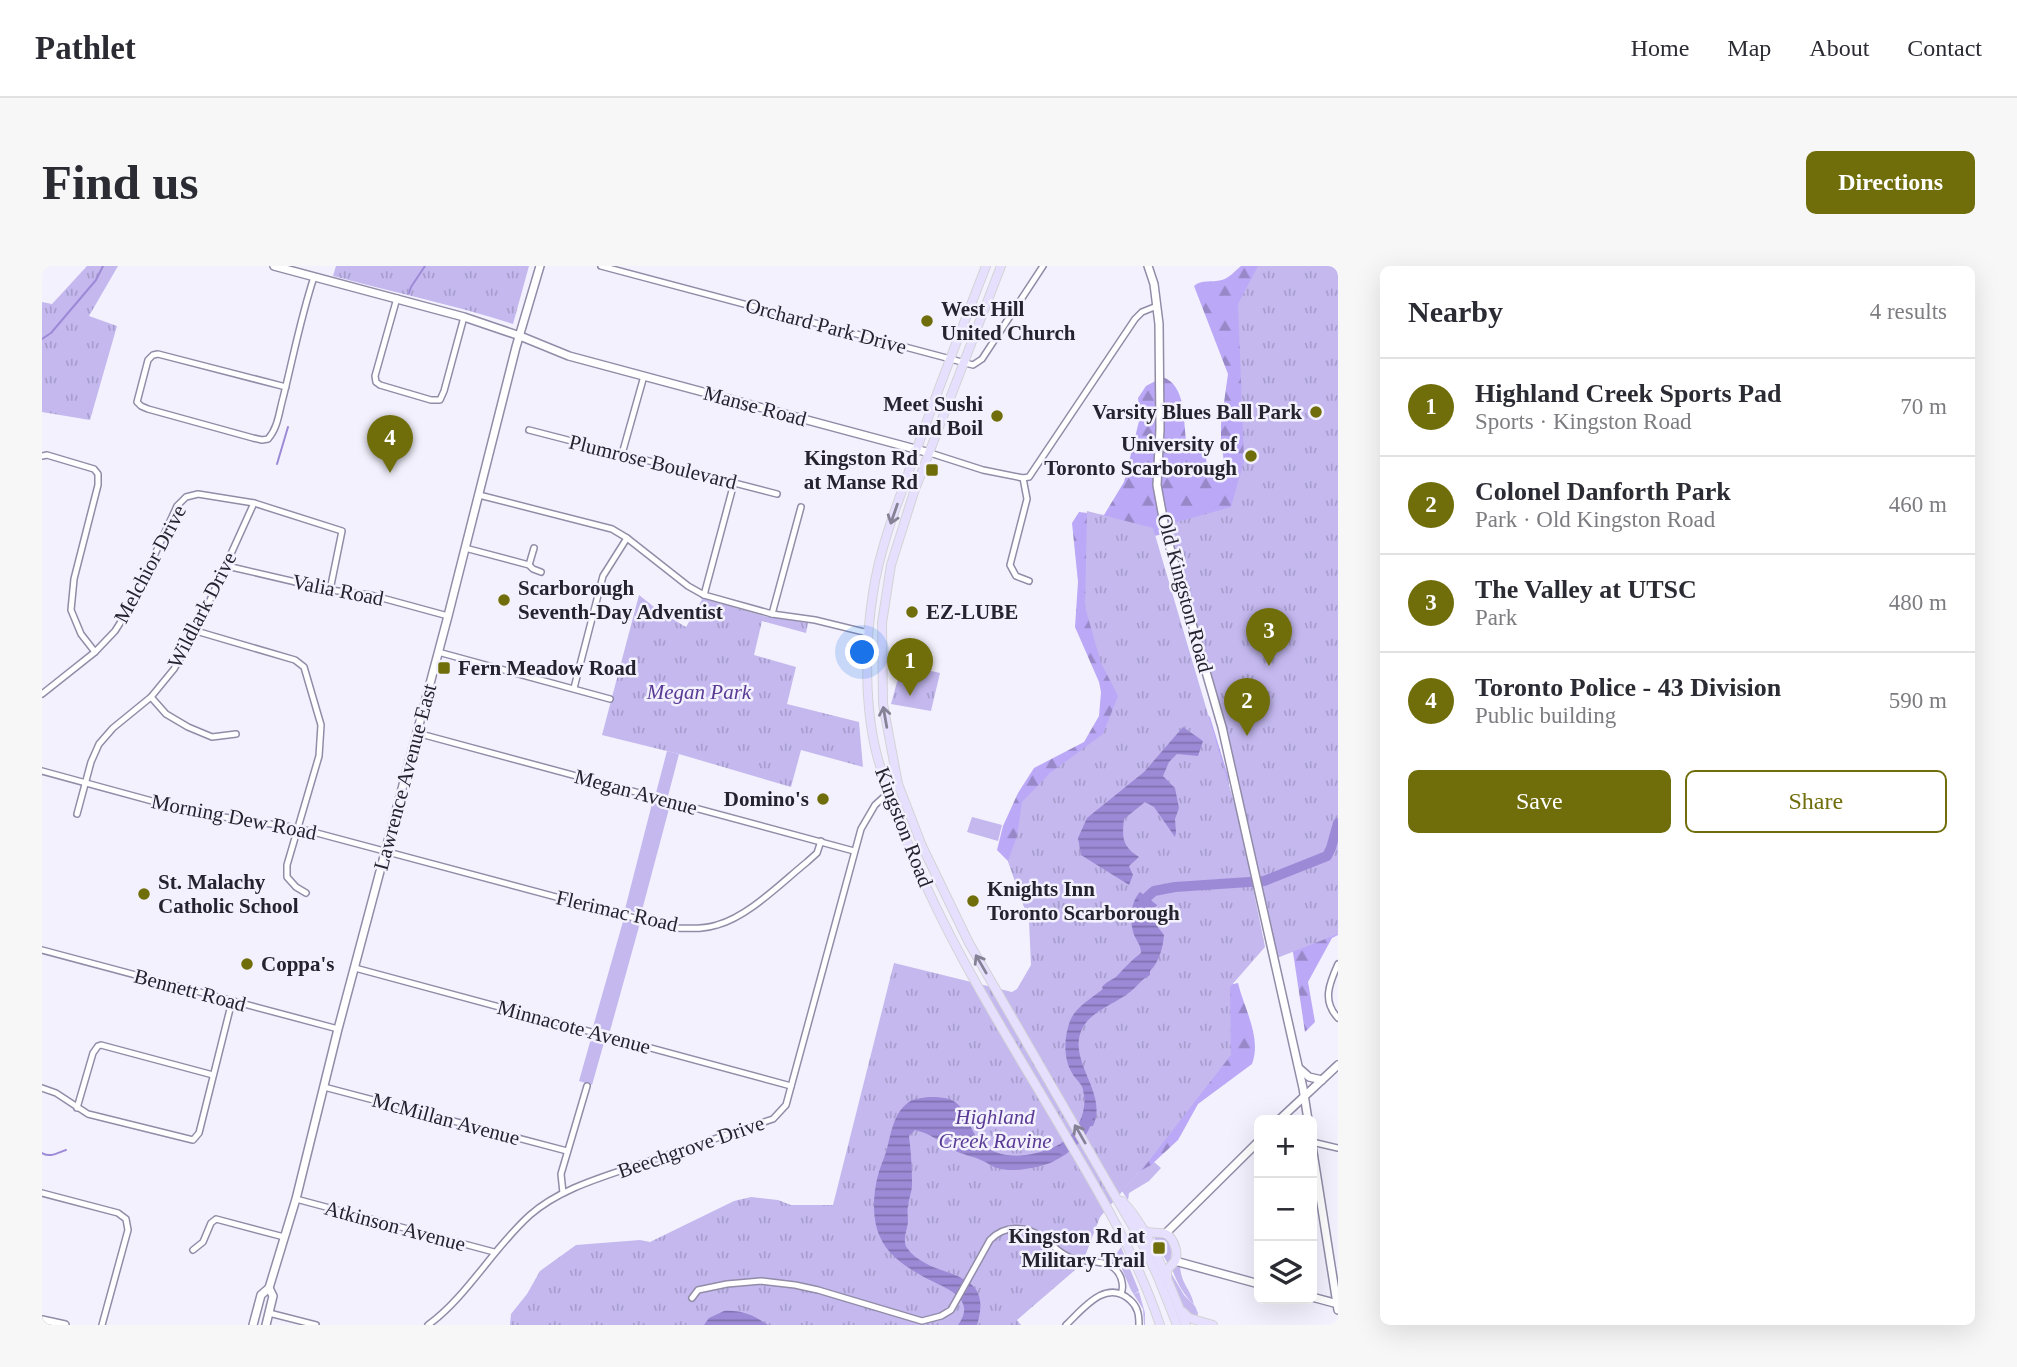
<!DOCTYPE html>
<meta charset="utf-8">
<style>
:root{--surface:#fff;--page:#f7f7f7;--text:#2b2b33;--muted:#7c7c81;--line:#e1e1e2;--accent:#706d0b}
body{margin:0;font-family:"Times New Roman",serif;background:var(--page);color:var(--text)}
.controls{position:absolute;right:21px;bottom:21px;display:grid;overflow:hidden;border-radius:10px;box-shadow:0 7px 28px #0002}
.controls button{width:63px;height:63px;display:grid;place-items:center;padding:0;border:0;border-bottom:2px solid var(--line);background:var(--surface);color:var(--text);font:35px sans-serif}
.you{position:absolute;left:821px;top:387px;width:24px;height:24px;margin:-18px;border:5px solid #fff;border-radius:50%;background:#1a73e8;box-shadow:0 0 0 10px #1a73e833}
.badge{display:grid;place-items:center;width:46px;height:46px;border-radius:50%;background:var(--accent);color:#fff;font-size:23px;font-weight:700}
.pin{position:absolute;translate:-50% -58px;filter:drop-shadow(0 2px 4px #0008)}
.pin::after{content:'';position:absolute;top:37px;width:24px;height:21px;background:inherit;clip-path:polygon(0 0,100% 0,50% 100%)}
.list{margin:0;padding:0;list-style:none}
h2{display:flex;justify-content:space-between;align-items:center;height:91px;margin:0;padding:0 28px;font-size:30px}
h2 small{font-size:23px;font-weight:400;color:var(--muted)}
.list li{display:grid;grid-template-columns:46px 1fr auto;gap:21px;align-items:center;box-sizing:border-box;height:98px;padding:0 28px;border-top:2px solid var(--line)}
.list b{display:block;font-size:26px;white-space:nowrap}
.list p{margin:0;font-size:23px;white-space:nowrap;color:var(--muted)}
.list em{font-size:23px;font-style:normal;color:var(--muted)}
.actions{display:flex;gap:14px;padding:21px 28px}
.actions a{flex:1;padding:16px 0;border:2px solid var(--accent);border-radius:10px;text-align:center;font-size:24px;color:var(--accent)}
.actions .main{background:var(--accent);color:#fff}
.icon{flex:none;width:38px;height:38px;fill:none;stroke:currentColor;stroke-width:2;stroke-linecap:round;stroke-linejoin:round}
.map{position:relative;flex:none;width:1296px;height:1059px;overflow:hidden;border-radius:10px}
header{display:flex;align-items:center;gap:42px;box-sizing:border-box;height:98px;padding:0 35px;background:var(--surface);border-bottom:2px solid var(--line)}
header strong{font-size:33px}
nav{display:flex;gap:38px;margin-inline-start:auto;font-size:24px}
.intro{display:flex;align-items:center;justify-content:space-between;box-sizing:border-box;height:168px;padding:0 42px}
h1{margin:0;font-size:49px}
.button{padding:18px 32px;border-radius:10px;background:var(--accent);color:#fff;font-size:24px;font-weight:700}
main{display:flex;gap:42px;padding:0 42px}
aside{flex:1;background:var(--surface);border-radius:10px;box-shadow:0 7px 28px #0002}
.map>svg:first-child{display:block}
</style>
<header>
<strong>Pathlet</strong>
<nav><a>Home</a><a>Map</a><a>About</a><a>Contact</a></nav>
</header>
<div class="intro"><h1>Find us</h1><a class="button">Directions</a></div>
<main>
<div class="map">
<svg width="1296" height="1059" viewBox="0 0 1296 1059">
<defs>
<pattern id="forest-firs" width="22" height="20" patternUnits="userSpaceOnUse" patternTransform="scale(1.75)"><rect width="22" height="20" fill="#bba8f7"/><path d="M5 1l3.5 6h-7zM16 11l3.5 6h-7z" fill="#9888c8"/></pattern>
<pattern id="park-tufts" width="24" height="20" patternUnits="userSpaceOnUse" patternTransform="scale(1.75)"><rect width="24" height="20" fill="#c4b8ef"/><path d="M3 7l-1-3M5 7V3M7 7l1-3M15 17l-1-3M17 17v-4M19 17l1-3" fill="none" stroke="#a89ecd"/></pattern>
<pattern id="water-rules" width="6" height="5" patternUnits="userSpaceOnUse" patternTransform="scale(1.75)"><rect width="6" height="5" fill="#9d8ad7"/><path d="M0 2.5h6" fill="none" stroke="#8070af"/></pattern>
</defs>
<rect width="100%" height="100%" fill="#f3f1fd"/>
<g fill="#c4b8ef">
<polygon points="625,485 637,488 626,530 614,527"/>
<polygon points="611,534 628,539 599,648 583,643"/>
<polygon points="930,551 960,559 956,575 925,566"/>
<polygon points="582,652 598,657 568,765 551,761"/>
<polygon points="550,769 563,773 550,819 537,815"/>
<polygon points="1112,896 1119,902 1107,915 1087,927 1086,934 1080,925 1098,905"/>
<path d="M 1112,971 L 1121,971 C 1131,977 1132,988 1126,998 L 1118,984 L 1119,982 L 1116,980 Z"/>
<polygon points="1079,981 1097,1025 1092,1028 1097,1026 1103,1047 1103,1059 1102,1059 1101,1043 1089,1024 1079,1001 1070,995 1060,992 1074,988"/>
<path d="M 1133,1001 L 1138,1001 C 1140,1020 1149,1023 1152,1039 C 1142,1029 1135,1017 1130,1003 Z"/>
<path d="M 1129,1007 L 1142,1029 L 1153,1040 L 1156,1047 L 1155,1052 C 1139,1047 1129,1022 1129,1007 Z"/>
</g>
<g fill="url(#forest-firs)">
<path d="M 1199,0 L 1269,0 L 1266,242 L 1095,273 L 1157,443 L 1168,451 L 1186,510 L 1190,549 L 991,666 L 966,595 L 955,584 L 961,560 L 976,527 L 992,502 L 1042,476 L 1057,450 L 1059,426 L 1057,416 L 1033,361 L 1036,316 L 1030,257 L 1037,246 L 1062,249 L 1082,216 L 1098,151 L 1096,132 L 1104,120 L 1121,111 C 1144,120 1141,153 1144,174 L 1149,181 L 1160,180 L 1164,189 L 1165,208 L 1169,211 L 1184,208 L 1179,176 L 1179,158 L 1186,108 L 1152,20 C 1160,13 1169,17 1180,14 C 1187,12 1193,5 1199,0 Z"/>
<polygon points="1296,582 1296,669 1290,672 1266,716 1273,756 1263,766 1240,613"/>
<path d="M 1196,717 C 1202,743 1220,771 1210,798 L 1156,838 L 1136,874 L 1109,899 L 1084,913 L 1167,723 Z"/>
</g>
<g fill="url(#park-tufts)">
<polygon points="45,0 76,0 47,50 75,60 48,154 0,146 0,36 10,38"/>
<path d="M 294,0 L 487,0 L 471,58 C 412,39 351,26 291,10 Z"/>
<polygon points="1216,0 1296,0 1296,668 1235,692 1201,538 1117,261 1189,241 1202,195 1196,38"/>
<polygon points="1045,245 1111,262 1197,553 1223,681 1188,721 1189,789 1106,896 1058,951 1040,998 975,1054 979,1059 468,1059 469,1048 485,1028 498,1005 534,979 598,974 608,976 692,935 709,931 736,934 749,939 791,939 852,697 970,726 975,723 989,699 987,655 966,595 975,570 980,536 1008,507 1061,468 1076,430 1059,397 1043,341"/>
<polygon points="597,329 617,345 644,361 661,332 721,350 766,357 764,367 720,355 712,389 754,401 745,438 817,456 821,501 759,484 749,521 637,488 560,469"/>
<polygon points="860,398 898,407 889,445 849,438"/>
</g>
<g fill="url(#water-rules)">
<path d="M 1141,461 L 1161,475 L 1156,490 L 1135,488 L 1127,496 L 1121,510 L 1133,522 L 1137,542 L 1133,553 L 1134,566 L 1133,571 L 1112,541 L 1103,536 L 1082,553 C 1080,572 1080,580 1097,591 L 1087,600 L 1091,609 L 1087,619 L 1039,589 L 1036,572 L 1045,552 L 1102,506 Z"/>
<path d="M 1098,626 L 1115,639 C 1105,651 1115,659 1122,669 C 1121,682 1117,696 1108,705 L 1108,709 C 1097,715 1097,719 1088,726 C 1073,738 1051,744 1041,761 C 1023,794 1067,826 1051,860 C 1037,861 1036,870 1030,881 C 1027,887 1015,894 1008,897 C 994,902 970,907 955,902 C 950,901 946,897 941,895 C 931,890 920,889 910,883 C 896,875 890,868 873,864 L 867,870 C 869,886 870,902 870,918 C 870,926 867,932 866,940 C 865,945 866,951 866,956 C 865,964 860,975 865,982 C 889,1016 954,998 935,1059 L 916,1059 C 937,1030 899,1021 880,1010 C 864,1001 845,988 838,971 C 830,953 831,932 835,913 C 837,903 842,893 845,883 C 849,867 852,846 867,836 C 873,832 880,832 887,831 C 895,831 906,831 913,836 C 924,843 926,857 932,867 C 948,896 985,893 1012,881 C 1033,872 1047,847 1041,824 C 1040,817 1033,813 1030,807 C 1021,792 1022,771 1028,755 C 1033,742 1047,734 1057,726 C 1065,720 1056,724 1063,718 C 1067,714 1073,713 1076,709 C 1083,701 1091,693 1099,687 C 1099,680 1096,677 1093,671 C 1087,658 1088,636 1098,626 Z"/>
<path d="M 682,1045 C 700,1044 711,1049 726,1059 L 662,1059 L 667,1052 Z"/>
</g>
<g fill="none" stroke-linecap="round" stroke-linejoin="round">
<g stroke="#9d8ad7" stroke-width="2">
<polyline points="367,27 369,21 383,0"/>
<polyline points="0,73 9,67 54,14 61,0"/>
<polyline points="235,198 246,161"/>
<path d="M 0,887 C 9,892 15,887 24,884"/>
</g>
<g stroke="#9d8ad7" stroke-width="10">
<polyline points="1099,642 1102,634 1112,625 1133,621 1222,615 1285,590 1289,582 1296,557"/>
<path d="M 1021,884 C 1033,875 1043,866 1046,850"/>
</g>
<g stroke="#928ca8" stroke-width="8">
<g id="street">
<polyline points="559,0 931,99 940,93 1001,0"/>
<polyline points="355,32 333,110 334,116 338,119 389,134 398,134 402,125 422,51"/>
<path d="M 244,121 L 116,88 L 111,89 L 106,94 L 95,136 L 99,140 L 106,143 L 211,172 L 220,174 L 226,173 C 236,162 237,146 241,132 C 251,92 259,50 272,11"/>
<polyline points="487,164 735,228"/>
<polyline points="888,187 941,204 981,212 987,211 1093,53 1100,46 1115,40"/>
<polyline points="580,188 602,110"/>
<polyline points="0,190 5,189 52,203 56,208 56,219 32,313 29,344 39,368 53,386"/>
<polyline points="981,212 985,233 968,299 974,310 987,315"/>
<polyline points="437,229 570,263 585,272 646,320 662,329 730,348 773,354 826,367"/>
<polyline points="423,282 487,299 491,303 499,306"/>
<polyline points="487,299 492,282"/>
<polyline points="185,300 288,324 329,329 406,350"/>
<polyline points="662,329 692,217"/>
<polyline points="730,348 759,241"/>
<polyline points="154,365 253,394 262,401 279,459 277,490 245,599 245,611 254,621 264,627"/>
<polyline points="396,386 568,433"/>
<polyline points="532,422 561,310 585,272"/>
<polyline points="0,428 53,386 73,365 90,338 135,240 144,231 156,228 212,237 300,265 288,324"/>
<polyline points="109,431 124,448 146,461 170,471 194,468"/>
<polyline points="375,467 812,585"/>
<path d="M 0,505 L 154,547 L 256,562 L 630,662 C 645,662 660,664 675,659 C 707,650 739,617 765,596 L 775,587 L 779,575"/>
<polyline points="35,548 49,496 57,478 71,462 109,431 132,403 154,365 212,237"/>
<polyline points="0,684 296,763"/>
<path d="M 1296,698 C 1287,718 1280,735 1296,752"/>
<polyline points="313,702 749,820"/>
<polyline points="282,821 525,885"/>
<polyline points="0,822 14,827 46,848 151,874 157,867 190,735"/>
<polyline points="35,842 51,787 56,780 59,779 171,809"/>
<polyline points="1270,876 1296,882"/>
<polyline points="0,927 76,947 84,953 86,964 60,1059"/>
<polyline points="521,927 519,908 545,820"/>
<polyline points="254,933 452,986"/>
<polyline points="151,984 161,976 169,957 174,953 242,971"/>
<path d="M 650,1032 L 656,1024 L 685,1018 L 719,1015 L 753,1019 L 776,1024 L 880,1055 L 899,1050 L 909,1044 L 948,974 C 962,959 984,959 1001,972 C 1010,978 1017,987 1027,991 C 1045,1000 1070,989 1079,1012 C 1081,1019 1081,1022 1079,1028"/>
<polyline points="227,1047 274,1059"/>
<path d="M 386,1059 C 424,1032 452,981 488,949 C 520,921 565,910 604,896 C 647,882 689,867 731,853 L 744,839 L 819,563 L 833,539 L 856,518"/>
<path d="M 1024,1059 C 1041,1043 1064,1012 1088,1034 C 1096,1041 1097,1049 1097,1059"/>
</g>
</g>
<g stroke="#928ca8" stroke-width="10">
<g id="secondary">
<polyline points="232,0 422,51 478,70 527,90 888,187"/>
<polyline points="1106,0 1112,18 1117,58 1118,163 1115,219 1124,268 1180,461 1261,822 1266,854"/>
<polyline points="1258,803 1267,811 1280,814"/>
<polyline points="1237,854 1296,799"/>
<polyline points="1270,880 1296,1044"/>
<polyline points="1123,968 1217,875"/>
<polyline points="1133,995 1217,1018"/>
<polyline points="1270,1031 1296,1038"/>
<polyline points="0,1054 23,1059"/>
<polyline points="211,1059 219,1029 227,1022 254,933 296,763 406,350 474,81 498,0"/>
<polyline points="224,1059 231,1030 227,1022"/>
</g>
</g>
<g stroke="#d3d3d5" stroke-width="10">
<g id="primary">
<path d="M 944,0 C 917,70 889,140 865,211 C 851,249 837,287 831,327 C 823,377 822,443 836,493 C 845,524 857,555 869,585 C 910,686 971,779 1026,874 C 1061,933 1096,993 1118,1059"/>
<polyline points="959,0 872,226 849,299 840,357 841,438 856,518 880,580 927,677 1098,973 1115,1009 1135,1059"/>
<path d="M 1080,935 C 1107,961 1129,1023 1144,1059"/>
<path d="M 1101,964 C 1109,969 1116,965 1124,968 C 1132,972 1137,988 1133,995 C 1131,998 1127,1001 1125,1004 L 1125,1012"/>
<polyline points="1141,1046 1147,1052 1171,1059"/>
</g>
</g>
<use href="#street" stroke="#fff" stroke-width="5"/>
<use href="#secondary" stroke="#fff" stroke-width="7"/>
<use href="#primary" stroke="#e6e0fe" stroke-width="8"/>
</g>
<defs><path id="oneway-shaft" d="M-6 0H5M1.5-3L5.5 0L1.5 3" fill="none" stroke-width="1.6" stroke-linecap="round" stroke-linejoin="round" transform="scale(1.75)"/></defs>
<g stroke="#868296">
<use href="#oneway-shaft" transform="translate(852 248) rotate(109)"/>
<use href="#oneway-shaft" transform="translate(843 451) rotate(-100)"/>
<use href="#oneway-shaft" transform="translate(939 698) rotate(-120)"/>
<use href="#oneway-shaft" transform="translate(1038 868) rotate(-120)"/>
</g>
<g fill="#706d0b" stroke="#f3f1fd" stroke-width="2.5">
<circle cx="885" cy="55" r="7"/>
<circle cx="1274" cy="146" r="7"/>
<circle cx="955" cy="150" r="7"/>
<circle cx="1209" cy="190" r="7"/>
<rect x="883" y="197" width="14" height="14" rx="3.5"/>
<circle cx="462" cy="334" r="7"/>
<circle cx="870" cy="346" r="7"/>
<rect x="395" y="395" width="14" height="14" rx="3.5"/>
<circle cx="781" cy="533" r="7"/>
<circle cx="102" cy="628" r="7"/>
<circle cx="931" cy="635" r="7"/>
<circle cx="205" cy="698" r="7"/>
<rect x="1110" y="975" width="14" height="14" rx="3.5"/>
</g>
<g text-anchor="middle" stroke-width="5" stroke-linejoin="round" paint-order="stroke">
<g font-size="21" font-weight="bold" fill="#25232e" stroke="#f3f1fd" text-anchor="start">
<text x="899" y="50">West Hill<tspan x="899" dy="24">United Church</tspan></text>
<text x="941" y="145" text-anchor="end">Meet Sushi<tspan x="941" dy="24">and Boil</tspan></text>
<text x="1260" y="153" text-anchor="end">Varsity Blues Ball Park</text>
<text x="1195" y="185" text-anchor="end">University of<tspan x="1195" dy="24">Toronto Scarborough</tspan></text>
<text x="876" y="199" text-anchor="end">Kingston Rd<tspan x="876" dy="24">at Manse Rd</tspan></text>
<text x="476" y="329">Scarborough<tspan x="476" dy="24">Seventh-Day Adventist</tspan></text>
<text x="884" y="353">EZ-LUBE</text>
<text x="416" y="409">Fern Meadow Road</text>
<text x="767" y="540" text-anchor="end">Domino's</text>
<text x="116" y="623">St. Malachy<tspan x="116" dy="24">Catholic School</tspan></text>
<text x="945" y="630">Knights Inn<tspan x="945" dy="24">Toronto Scarborough</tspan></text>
<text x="219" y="705">Coppa's</text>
<text x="1103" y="977" text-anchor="end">Kingston Rd at<tspan x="1103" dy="24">Military Trail</tspan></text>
</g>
<g font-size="21" fill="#25232e" stroke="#f3f1fd">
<text transform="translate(784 60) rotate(15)" y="7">Orchard Park Drive</text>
<text transform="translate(713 140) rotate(15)" y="7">Manse Road</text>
<text transform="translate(611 196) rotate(14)" y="7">Plumrose Boulevard</text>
<text transform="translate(108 298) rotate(-62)" y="7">Melchior Drive</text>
<text transform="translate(296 324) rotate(11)" y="7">Valia Road</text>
<text transform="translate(1143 327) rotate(75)" y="7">Old Kingston Road</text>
<text transform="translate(160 344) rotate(-63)" y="7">Wildlark Drive</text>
<text transform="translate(363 511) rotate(-75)" y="7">Lawrence Avenue East</text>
<text transform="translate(594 526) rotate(15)" y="7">Megan Avenue</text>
<text transform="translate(192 551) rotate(11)" y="7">Morning Dew Road</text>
<text transform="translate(862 561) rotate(69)" y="7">Kingston Road</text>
<text transform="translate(575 645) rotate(13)" y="7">Flerimac Road</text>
<text transform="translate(148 724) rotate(15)" y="7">Bennett Road</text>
<text transform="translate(532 761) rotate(15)" y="7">Minnacote Avenue</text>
<text transform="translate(404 853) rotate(15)" y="7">McMillan Avenue</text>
<text transform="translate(649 881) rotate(-19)" y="7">Beechgrove Drive</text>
<text transform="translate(353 960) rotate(15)" y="7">Atkinson Avenue</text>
</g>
<g font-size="21" font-style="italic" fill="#593b96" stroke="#f3f1fd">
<text x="657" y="433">Megan Park</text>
<text x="953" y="858">Highland<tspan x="953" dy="24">Creek Ravine</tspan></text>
</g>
</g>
</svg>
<div class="controls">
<button>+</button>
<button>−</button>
<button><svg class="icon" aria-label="layers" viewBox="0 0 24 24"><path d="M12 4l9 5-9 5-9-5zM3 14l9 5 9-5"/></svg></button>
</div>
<div class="you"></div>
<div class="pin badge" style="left:868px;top:430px">1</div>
<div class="pin badge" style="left:1205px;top:470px">2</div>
<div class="pin badge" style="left:1227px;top:400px">3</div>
<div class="pin badge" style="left:348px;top:207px">4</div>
</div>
<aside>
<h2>Nearby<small>4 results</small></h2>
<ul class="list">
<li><span class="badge">1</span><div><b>Highland Creek Sports Pad</b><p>Sports · Kingston Road</p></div><em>70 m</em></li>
<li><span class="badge">2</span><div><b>Colonel Danforth Park</b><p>Park · Old Kingston Road</p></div><em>460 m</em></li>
<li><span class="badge">3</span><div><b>The Valley at UTSC</b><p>Park</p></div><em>480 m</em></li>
<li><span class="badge">4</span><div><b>Toronto Police - 43 Division</b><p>Public building</p></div><em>590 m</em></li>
</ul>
<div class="actions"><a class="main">Save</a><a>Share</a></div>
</aside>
</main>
